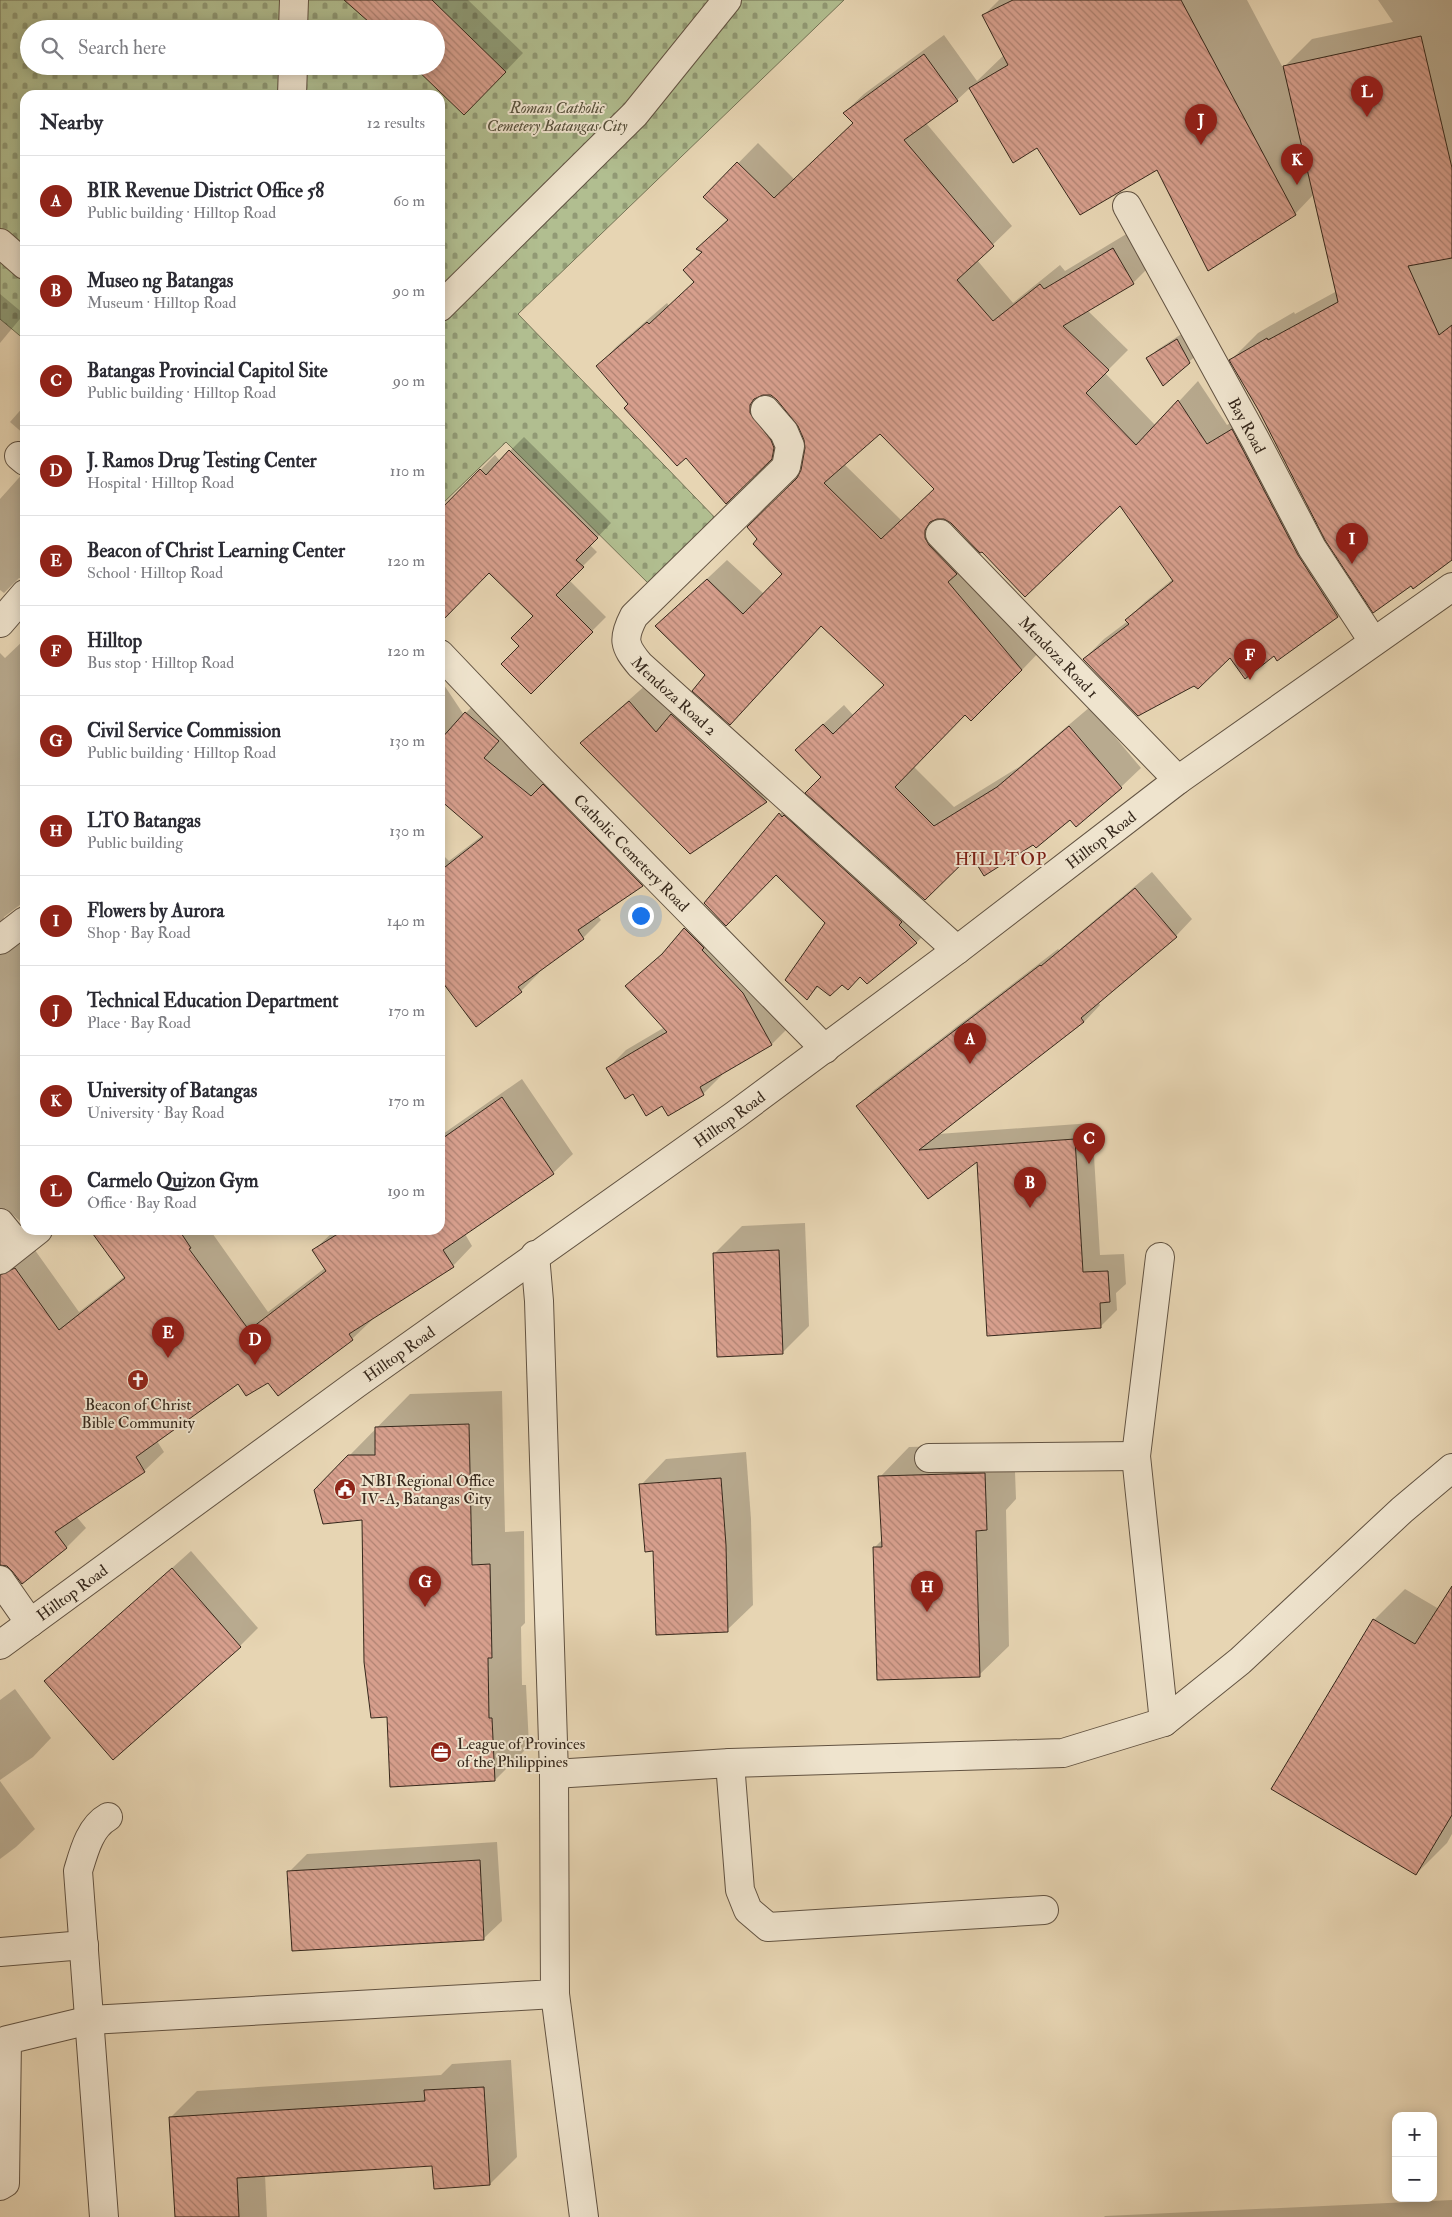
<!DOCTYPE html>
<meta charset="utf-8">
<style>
:root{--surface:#fff;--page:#f2f2f3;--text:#2b2b33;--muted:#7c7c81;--line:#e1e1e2;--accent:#8f2418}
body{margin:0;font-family:"IM FELL Double Pica",serif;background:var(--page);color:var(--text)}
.controls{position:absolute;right:15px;bottom:15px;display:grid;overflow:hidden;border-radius:10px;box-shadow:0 2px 12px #0003}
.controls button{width:45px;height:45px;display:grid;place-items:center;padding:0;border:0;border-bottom:1px solid var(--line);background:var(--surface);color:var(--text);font:25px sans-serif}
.you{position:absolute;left:640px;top:915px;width:18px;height:18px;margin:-12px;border:4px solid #fff;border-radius:50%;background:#1a73e8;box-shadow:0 0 0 8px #1a73e833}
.badge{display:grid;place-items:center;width:32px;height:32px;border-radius:50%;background:var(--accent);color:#fff;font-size:16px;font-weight:700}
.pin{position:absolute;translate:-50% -41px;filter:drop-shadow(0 1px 2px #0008)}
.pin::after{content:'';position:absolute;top:26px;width:18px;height:15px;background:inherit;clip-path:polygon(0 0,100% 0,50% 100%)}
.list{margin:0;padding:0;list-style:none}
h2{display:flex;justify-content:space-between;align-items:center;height:65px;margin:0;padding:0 20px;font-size:21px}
h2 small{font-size:16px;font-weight:400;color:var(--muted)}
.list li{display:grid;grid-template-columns:32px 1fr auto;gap:15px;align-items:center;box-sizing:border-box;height:90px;padding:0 20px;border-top:1px solid var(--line)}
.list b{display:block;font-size:19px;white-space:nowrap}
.list p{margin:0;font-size:16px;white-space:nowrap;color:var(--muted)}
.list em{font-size:16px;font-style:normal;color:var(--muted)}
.icon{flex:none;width:28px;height:28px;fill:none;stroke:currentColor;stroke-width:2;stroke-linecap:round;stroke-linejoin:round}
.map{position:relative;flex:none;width:1452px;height:2217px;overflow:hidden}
.search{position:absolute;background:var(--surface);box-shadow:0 2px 12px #0003;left:20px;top:20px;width:425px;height:55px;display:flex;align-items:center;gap:12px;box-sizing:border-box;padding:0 18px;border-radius:28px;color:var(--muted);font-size:19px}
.panel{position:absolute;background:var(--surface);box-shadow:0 2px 12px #0003;left:20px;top:90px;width:425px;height:1145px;border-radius:15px}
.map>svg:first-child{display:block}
</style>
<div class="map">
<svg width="1452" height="2217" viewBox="0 0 1452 2217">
<defs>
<pattern id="cemetery-stones" width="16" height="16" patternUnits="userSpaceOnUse" patternTransform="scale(1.25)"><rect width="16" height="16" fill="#b1be90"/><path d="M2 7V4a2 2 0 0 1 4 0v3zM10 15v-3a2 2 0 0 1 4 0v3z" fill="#919a75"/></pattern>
<pattern id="building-back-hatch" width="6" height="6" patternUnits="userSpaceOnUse" patternTransform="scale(1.25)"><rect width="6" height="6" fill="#d79f8d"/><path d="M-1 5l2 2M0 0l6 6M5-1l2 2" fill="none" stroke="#af8272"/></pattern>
</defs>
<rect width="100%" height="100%" fill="#e7d5b3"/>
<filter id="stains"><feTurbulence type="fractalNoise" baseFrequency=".004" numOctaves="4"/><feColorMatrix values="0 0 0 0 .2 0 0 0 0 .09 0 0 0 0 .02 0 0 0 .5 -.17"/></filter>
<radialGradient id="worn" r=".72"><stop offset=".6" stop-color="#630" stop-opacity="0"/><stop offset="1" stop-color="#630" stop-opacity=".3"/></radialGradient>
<path fill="url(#cemetery-stones)" stroke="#747356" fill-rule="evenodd" d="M 0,0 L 844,0 L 518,314 L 722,525 L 658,593 L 506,442 L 440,506 L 440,95 L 25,95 L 25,340 L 0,319 ZM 29,29 L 436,29 L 436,66 L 29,66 Z"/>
<g fill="#0003" fill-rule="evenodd">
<polygon points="347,0 468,0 523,53 482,96 436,66 436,29"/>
<path d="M 999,0 L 1247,0 L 1283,68 L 1312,39 L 1393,22 L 1378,0 L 1452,0 L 1452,559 L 1260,410 L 1231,360 L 1258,333 L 1294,312 L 1295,314 L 1337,291 L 1314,194 L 1295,214 L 1157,168 L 1038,147 L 970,88 L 957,100 L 926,123 L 1012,226 L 977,260 L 1013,303 L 1060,265 L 1065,271 L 1133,230 L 1153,263 L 1133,283 L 1087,310 L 1128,350 L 1105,373 L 1156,426 L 1198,381 L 1227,425 L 1252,410 L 1318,535 L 1357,596 L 1337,616 L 1277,660 L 1274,654 L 1231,656 L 1194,684 L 1084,659 L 1104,639 L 1128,621 L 1126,620 L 1146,601 L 1173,579 L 1121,504 L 982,550 L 952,522 L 944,518 L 1041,650 L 1022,670 L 965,713 L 914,767 L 954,807 L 1019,767 L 1090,707 L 1141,768 L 1121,787 L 1034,843 L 971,853 L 822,777 L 817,730 L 844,705 L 853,715 L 886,684 L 822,625 L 730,724 L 707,675 L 657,626 L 727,560 L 764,594 L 784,574 L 798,478 L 802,471 L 807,448 L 799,425 L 778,399 L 770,394 L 790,421 L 791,438 L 726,502 L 686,456 L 629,404 L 598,366 L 617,346 L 667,303 L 669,306 L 695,281 L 703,252 L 698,248 L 728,219 L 705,197 L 758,143 L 794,179 L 854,122 L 844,113 L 864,94 L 944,35 L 977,81 L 1004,55 L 984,15 ZM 880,432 L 935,489 L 901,520 L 844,464 Z"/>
<polygon points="0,294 24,314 0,343"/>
<polygon points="1186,331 1199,353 1163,384 1148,359 1157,350"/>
<polygon points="25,405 25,435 10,422"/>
<polygon points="524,437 611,523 590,545 597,552 569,580 606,617 531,692 521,646 535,616 489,571 440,617 440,511 495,455 500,461"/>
<polygon points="25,471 25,578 19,578 4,593 0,590 0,499"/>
<polygon points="25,639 25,901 4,917 3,921 25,936 25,1217 20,1221 5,1208 79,1312 125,1276 92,1230 210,1230 268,1312 325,1268 314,1250 335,1230 440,1230 440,1136 522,1079 573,1154 553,1173 465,1234 472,1246 453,1266 371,1319 372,1320 352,1339 268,1381 238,1382 157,1441 164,1452 144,1471 76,1516 86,1528 67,1547 22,1582 4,1563 16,1583 0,1599 0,653 5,658"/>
<polygon points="440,679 464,715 483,695 516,723 501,740 660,867 642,885 597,915 601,920 583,938 538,971 539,973 521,991 476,1025 440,975 440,852 449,861 483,835 440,798"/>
<polygon points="648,683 784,783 766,801 581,743"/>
<polygon points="798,796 935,924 917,942 867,982 861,976 842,983 819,986 807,998 827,923 780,814"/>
<polygon points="1152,872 1192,919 1176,936 1098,1002 1100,1005 1084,1022 938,1134 1092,1123 1100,1255 1124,1254 1126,1284 1116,1293 1117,1310 1100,1327 978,1160 928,1198 858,1106 874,1090 1058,949 1059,950"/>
<polygon points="703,910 790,1026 772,1044 720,1073 722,1075 703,1094 668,1114 663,1104 634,1093 608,1068 626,1050 665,1027 627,986 670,947"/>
<polygon points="805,1223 809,1326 782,1353 715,1253 742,1226"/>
<polygon points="502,1391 505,1532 524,1531 525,1623 521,1627 522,1685 526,1685 529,1746 495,1780 388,1716 363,1519 349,1456 410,1394"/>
<polygon points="1014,1444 1016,1499 1006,1510 1009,1646 979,1675 875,1547 883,1539 880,1477 909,1447"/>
<polygon points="746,1452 751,1519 753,1605 727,1630 654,1550 641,1485 666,1459"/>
<polygon points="191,1551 258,1628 240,1646 46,1681"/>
<polygon points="1452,1588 1452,1834 1447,1843 1416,1874 1374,1620 1405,1589 1439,1609"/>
<polygon points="15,1689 51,1738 33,1757 0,1780 0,1700"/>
<polygon points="0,1781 35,1829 16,1847 0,1859"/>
<polygon points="497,1842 502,1921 483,1939 289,1872 307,1854"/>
<polygon points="511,2060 517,2157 490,2184 434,2164 265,2175 267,2217 176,2217 170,2118 197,2091 441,2075 452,2064"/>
<polygon points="1452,2200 1452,2217 1104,2217 1105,2216"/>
</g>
<g fill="url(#building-back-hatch)" stroke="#36281c" fill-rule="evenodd">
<polygon points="344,0 432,0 506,72 464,115 413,66 436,66 436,29 377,29"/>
<polygon points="1013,0 1181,0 1296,215 1208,271 1157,170 1080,215 1037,148 1013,163 969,88 1008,65 982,15"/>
<polygon points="1421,36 1452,168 1452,258 1408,266 1439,335 1452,325 1452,560 1413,589 1411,586 1373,613 1325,540 1259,411 1229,360 1267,338 1268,340 1338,302 1283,66"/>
<path d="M 924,54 L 958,101 L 904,140 L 994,246 L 957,280 L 993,321 L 1040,284 L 1044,289 L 1113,248 L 1134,284 L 1063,326 L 1109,370 L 1086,393 L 1136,445 L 1178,400 L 1207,444 L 1232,429 L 1298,555 L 1338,617 L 1277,661 L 1274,656 L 1245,679 L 1230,658 L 1198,689 L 1194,686 L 1138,716 L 1083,659 L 1129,624 L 1125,620 L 1173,581 L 1120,506 L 1025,597 L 982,552 L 980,553 L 951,523 L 944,519 L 937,519 L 930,522 L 925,530 L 925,538 L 929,545 L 957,574 L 948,582 L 1022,670 L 971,721 L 965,715 L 895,787 L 934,826 L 997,787 L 1069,726 L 1122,788 L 1076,827 L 1070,820 L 1036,848 L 1033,845 L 984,876 L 971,855 L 925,900 L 805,793 L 821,777 L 795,750 L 823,724 L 833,734 L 884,685 L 821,626 L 730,725 L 692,691 L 705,675 L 655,626 L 707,579 L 743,614 L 782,574 L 753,544 L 757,539 L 747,527 L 797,478 L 801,470 L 805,448 L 804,440 L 798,426 L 777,400 L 771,395 L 763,395 L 754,399 L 750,405 L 750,413 L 771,440 L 774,448 L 772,459 L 726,504 L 686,458 L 677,466 L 624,408 L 628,404 L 596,366 L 647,322 L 649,324 L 694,282 L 683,270 L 702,252 L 696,249 L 728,220 L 703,197 L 737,162 L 774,198 L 853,123 L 843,113 ZM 880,434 L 934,489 L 881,539 L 824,483 Z"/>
<polygon points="1177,339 1190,363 1163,386 1146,358"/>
<polygon points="509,450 598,538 576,560 584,567 556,595 593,632 531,694 501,664 519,646 511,638 533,616 489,573 440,623 440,510 480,469 486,475"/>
<polygon points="629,701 656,732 671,714 767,802 690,854 580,743"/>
<polygon points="465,712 499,741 484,758 531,796 543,784 643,886 578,930 584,939 518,987 522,992 476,1027 440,979 440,871 483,837 440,800 440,740"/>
<polygon points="779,813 782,817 784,815 902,922 899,925 917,943 867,984 860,977 848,990 842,985 830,996 817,986 807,1000 785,980 825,923 776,875 726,926 704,903"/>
<polygon points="1135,888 1177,937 1081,1018 1084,1022 919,1150 1075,1139 1083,1272 1108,1271 1110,1302 1100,1303 1101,1328 987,1336 977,1162 928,1199 856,1106 1040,965 1041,966"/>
<polygon points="684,928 704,948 702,950 743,993 772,1045 700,1087 704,1095 668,1116 662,1106 646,1116 633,1094 625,1099 606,1068 667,1032 625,986 662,954"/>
<polygon points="502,1097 554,1174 443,1250 454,1267 349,1334 353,1340 278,1396 268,1383 246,1396 238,1384 136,1457 145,1472 55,1532 67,1548 22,1584 12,1571 7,1566 0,1565 0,1275 15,1268 59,1330 125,1278 90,1230 179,1230 191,1248 189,1249 249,1330 326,1271 312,1250 344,1230 440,1230 440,1140"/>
<polygon points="779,1250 783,1354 717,1357 713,1253"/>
<polygon points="469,1424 472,1565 490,1564 492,1658 488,1658 489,1718 492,1718 495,1781 390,1787 387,1717 371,1718 364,1662 362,1520 323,1524 314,1490 348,1455 375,1455 375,1427"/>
<polygon points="985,1473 987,1530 976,1531 980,1677 877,1680 873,1547 882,1547 878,1476"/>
<polygon points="721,1478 726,1545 728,1632 656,1635 653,1551 645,1552 639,1484"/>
<polygon points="172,1568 241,1647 113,1760 44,1681"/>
<polygon points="1452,1586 1452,1815 1416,1875 1271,1789 1373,1619 1415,1644"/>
<polygon points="480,1860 484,1940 292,1951 287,1871"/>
<polygon points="484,2087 490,2185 434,2189 432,2166 237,2178 239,2217 175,2217 169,2117 425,2101 424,2090"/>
</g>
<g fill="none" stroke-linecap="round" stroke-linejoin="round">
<g stroke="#625342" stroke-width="30">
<g id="minor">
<polyline points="293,29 294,0"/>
<polyline points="292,95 293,66"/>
<path id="s1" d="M 1127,206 L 1256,441 L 1312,548 L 1373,641"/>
<polyline points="0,243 25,265"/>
<polyline points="440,307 635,114 727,0"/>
<path id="s2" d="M 765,410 L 784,432 L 790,446 L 786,467 L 634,616 C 622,639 624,646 640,665 L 957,950"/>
<polyline points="19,456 25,461"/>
<path id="s3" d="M 940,534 L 1178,780"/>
<polyline points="0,623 25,594"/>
<path id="s4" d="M 440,654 L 539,758 L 825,1049"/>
<polyline points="0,940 25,921"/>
<polyline points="0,1223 18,1245"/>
<polyline points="1160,1257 1136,1456 1164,1722"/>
<polyline points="0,1260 38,1230"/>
<polyline points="929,1458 1136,1456"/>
<polyline points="0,1580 30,1623"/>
<path id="s5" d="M 0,1645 L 356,1384 L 735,1115 L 957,950 L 1178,780 L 1452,587"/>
<polyline points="730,1763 740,1890 748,1910 768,1927 1044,1910"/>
<polyline points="554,1774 730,1763 1063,1753 1164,1722 1240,1661 1402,1510 1452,1468"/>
<polyline points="0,1952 84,1945"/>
<polyline points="555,1994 584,2217"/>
<polyline points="0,2186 5,2183 7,2040 90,2020 555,1994 554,1774 539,1301 535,1255"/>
<path d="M 104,2217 L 78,1871 C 84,1851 90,1827 108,1817"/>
</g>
</g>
<use href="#minor" stroke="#efe4ce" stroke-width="28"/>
</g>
<defs>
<g id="church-disc" transform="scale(1.125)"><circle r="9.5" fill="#8f2418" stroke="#efe4ce"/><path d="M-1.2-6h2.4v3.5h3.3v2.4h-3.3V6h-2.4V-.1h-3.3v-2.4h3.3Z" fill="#fff"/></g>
<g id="civic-disc" transform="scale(1.125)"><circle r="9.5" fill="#8f2418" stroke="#efe4ce"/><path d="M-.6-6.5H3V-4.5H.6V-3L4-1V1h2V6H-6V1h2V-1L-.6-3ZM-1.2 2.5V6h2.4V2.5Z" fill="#fff"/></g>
<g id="office-disc" transform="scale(1.125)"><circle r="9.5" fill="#8f2418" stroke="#efe4ce"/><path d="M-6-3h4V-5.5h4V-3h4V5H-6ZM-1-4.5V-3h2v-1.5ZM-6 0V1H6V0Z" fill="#fff"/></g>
</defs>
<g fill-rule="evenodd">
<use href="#church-disc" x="138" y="1380"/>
<use href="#civic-disc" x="345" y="1489"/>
<use href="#office-disc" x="441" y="1752"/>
</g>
<g text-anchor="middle" stroke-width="4" stroke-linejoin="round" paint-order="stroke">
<g font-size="16" font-style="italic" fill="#554e39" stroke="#efe4ce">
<text x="557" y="113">Roman Catholic<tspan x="557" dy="18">Cemetery Batangas City</tspan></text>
</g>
<g font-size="16" fill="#36281c" stroke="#efe4ce">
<text dy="6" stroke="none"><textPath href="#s1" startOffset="250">Bay Road</textPath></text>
<text dy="6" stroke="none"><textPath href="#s3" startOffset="171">Mendoza Road 1</textPath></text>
<text dy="6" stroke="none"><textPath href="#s2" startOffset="379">Mendoza Road 2</textPath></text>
<text dy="6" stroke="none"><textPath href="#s5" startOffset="1364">Hilltop Road</textPath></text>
<text dy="6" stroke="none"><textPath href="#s4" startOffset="276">Catholic Cemetery Road</textPath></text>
<text dy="6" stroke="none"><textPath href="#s5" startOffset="899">Hilltop Road</textPath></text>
<text dy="6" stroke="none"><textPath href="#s5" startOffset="494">Hilltop Road</textPath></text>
<text dy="6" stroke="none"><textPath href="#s5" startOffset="89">Hilltop Road</textPath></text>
</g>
<g font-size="16" fill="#36281c" stroke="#efe4ce" text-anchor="start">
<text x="138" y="1410" text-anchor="middle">Beacon of Christ<tspan x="138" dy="18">Bible Community</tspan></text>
<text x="361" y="1486">NBI Regional Office<tspan x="361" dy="18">IV-A, Batangas City</tspan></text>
<text x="457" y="1749">League of Provinces<tspan x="457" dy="18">of the Philippines</tspan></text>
</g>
<g font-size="18" letter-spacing="1" fill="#7a1f14" stroke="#efe4ce">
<text x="1001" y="865">HILLTOP</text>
</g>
</g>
<rect width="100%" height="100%" filter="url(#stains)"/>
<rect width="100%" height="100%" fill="url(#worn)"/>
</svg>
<div class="controls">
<button>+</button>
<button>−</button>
</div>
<div class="you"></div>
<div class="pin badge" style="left:970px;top:1064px">A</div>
<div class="pin badge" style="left:1030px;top:1208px">B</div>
<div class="pin badge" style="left:1089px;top:1164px">C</div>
<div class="pin badge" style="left:255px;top:1365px">D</div>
<div class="pin badge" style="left:168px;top:1358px">E</div>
<div class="pin badge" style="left:1250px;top:680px">F</div>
<div class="pin badge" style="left:425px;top:1607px">G</div>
<div class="pin badge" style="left:927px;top:1612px">H</div>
<div class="pin badge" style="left:1352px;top:564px">I</div>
<div class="pin badge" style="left:1201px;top:145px">J</div>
<div class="pin badge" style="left:1297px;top:185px">K</div>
<div class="pin badge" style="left:1367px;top:117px">L</div>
<div class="search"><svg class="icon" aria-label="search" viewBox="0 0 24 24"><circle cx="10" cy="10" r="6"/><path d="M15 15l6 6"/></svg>Search here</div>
<section class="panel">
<h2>Nearby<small>12 results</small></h2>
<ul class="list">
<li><span class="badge">A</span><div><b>BIR Revenue District Office 58</b><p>Public building · Hilltop Road</p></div><em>60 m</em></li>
<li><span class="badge">B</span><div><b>Museo ng Batangas</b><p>Museum · Hilltop Road</p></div><em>90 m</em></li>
<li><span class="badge">C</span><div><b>Batangas Provincial Capitol Site</b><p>Public building · Hilltop Road</p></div><em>90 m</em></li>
<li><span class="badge">D</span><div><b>J. Ramos Drug Testing Center</b><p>Hospital · Hilltop Road</p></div><em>110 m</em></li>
<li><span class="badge">E</span><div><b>Beacon of Christ Learning Center</b><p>School · Hilltop Road</p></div><em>120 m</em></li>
<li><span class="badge">F</span><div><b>Hilltop</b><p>Bus stop · Hilltop Road</p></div><em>120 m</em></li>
<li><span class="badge">G</span><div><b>Civil Service Commission</b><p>Public building · Hilltop Road</p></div><em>130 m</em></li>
<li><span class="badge">H</span><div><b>LTO Batangas</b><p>Public building</p></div><em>130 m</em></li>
<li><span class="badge">I</span><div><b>Flowers by Aurora</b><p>Shop · Bay Road</p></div><em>140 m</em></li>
<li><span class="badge">J</span><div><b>Technical Education Department</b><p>Place · Bay Road</p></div><em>170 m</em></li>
<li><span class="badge">K</span><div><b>University of Batangas</b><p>University · Bay Road</p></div><em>170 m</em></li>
<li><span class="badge">L</span><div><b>Carmelo Quizon Gym</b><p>Office · Bay Road</p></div><em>190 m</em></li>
</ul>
</section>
</div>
